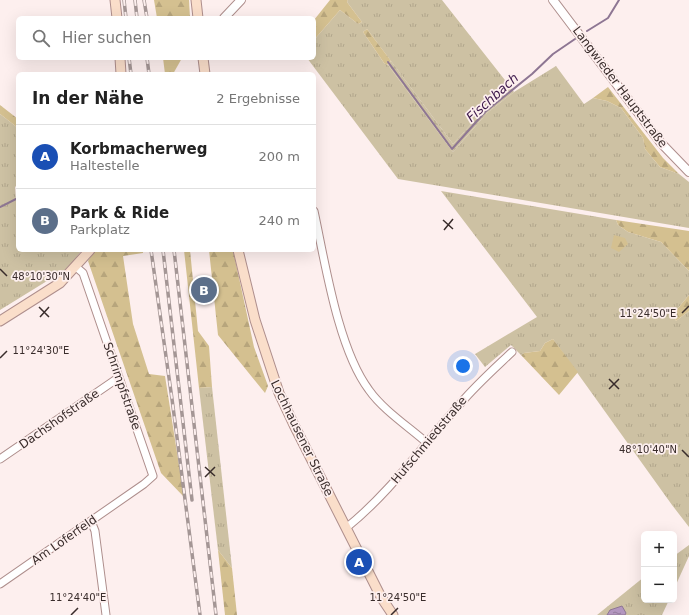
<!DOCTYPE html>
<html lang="de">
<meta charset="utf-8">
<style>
:root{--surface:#fff;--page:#f6f6f6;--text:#222;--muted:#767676;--line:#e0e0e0;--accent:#47899a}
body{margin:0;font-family:"DejaVu Sans",sans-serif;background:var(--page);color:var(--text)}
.controls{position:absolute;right:12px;bottom:12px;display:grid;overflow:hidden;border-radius:6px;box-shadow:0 4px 16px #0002}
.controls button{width:36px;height:36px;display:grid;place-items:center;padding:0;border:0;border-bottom:1px solid var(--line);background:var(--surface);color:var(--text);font:20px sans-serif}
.you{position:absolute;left:463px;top:366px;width:14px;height:14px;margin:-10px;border:3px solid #fff;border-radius:50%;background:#1a73e8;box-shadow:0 0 0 6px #1a73e833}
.badge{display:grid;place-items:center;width:26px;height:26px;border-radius:50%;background:var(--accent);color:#fff;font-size:13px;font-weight:700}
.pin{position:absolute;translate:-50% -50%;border:2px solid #fff;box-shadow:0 1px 4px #0006}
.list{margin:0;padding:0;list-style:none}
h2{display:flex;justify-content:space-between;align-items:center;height:52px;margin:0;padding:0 16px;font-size:17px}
h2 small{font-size:13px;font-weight:400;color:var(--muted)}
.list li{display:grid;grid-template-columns:26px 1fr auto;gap:12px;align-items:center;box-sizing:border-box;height:64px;padding:0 16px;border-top:1px solid var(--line)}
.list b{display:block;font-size:15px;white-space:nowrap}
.list p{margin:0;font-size:13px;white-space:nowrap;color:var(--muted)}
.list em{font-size:13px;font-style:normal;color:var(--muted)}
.icon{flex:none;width:22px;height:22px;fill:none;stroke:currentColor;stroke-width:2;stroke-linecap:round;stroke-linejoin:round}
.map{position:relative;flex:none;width:689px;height:615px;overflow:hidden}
.search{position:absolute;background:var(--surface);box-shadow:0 4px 16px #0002;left:16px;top:16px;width:300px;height:44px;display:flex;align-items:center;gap:10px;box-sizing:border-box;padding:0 14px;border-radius:6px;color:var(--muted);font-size:15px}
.panel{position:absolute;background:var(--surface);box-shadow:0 4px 16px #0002;left:16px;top:72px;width:300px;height:180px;border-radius:6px}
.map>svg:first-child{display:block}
</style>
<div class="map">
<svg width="689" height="615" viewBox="0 0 689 615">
<defs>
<pattern id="grass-tufts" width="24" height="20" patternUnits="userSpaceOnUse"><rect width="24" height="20" fill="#cdc1a3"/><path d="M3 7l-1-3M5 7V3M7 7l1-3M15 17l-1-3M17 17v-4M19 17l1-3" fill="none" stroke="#b1a68c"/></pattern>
<pattern id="forest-firs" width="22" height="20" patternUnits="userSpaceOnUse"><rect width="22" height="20" fill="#d4c090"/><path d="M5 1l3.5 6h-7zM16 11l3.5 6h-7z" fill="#b7a57c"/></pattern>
<pattern id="wetland-marsh" width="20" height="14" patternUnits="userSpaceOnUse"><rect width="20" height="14" fill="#cdc1a3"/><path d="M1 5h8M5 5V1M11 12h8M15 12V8" fill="none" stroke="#b1a68c"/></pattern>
<pattern id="water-ripples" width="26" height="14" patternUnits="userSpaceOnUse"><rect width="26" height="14" fill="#b396bf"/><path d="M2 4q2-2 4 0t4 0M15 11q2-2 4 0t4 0" fill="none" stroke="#937b9b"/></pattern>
</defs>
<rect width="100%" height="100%" fill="#fdefee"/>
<g fill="url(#grass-tufts)">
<polygon points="348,0 442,0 512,89 484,110 453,144 367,29 363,32 384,63 388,65 453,152 487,113 514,92 556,66 584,104 593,98 607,101 621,108 643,138 645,149 660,167 679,174 689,182 689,228 398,179 307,58 314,58 314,40 340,10 358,24 362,22 347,2"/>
<polygon points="0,114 18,128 18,184 15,187 16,201 18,202 18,250 82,250 68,268 0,310"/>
<polygon points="441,191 616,220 618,225 628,232 661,242 689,271 689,295 673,314 676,321 689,311 689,527 672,505 553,339 545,343 540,351 524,353 521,355 511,345 485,367 475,354 537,317"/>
<polygon points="212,387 232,568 218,550 199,388"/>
<polygon points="689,545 689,556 674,589 674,556"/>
<polygon points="644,577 644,600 669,600 662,615 597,615"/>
</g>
<g fill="url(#forest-firs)">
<polygon points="154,0 189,0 190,18 157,18"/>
<polygon points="330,0 348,0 347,2 362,22 358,24 340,10 314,40 314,20"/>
<polygon points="367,29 391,61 387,65 384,63 363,32"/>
<polygon points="163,58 182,58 173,74 165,74"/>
<polygon points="608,87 663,158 679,174 660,167 645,149 643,138 621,108 607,101 593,98"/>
<polygon points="0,105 18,119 18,128 0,114"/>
<polygon points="616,220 689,231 689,271 661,242 628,232 618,225"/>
<polygon points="614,235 625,238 628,244 619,252 611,248"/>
<polygon points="95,250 143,250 143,253 123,256 133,324 149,374 165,376 184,497 161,473 88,261"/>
<polygon points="184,250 190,250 198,331 209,346 212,387 199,388"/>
<polygon points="209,250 233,250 254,347 268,386 265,393 218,335"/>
<polygon points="689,295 689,311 676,321 673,314"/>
<polygon points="553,339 578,372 559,395 521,355 524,353 540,351 545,343"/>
<polygon points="218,550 232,568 237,615 225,615"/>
</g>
<polygon fill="url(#wetland-marsh)" points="391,61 453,144 484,110 512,89 514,92 487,113 453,152 388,65"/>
<polygon fill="url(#water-ripples)" stroke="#8e7693" points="622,606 626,613 625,615 607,615 610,610"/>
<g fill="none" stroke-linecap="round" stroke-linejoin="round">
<g stroke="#8e7693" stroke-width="2">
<polyline points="587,31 608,18 619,0"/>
<polyline points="388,62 452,149 485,112 532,74 553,54 575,39"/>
<polyline points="0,207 18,198"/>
</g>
<g stroke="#ae8e8c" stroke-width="9">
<g id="minor">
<path d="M 314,211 C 325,262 338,349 369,390 C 383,410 409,427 427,443"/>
<polyline points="0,459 118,378"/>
<polyline points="91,521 95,531 106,615"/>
<path d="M 346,528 C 391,492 422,446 460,404 C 476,385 494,369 512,352"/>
<polyline points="0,584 144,484 153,476 83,273 76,267"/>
</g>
</g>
<g stroke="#ae8e8c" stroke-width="10">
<g id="tertiary">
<polyline points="553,0 661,143 689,172"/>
<polyline points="224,18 241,0"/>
</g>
</g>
<g stroke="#ae8e8c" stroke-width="11">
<g id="secondary">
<polyline points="115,0 117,18"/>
<polyline points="196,0 198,18"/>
<polyline points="120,58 121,74"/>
<polyline points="203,58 205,74"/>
<polyline points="238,250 255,320 279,393 294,425 381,597 393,615"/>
<polyline points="0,321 60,283 90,250"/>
</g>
</g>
<use href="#minor" stroke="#fff" stroke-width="7"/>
<use href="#tertiary" stroke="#fff" stroke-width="8"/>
<use href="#secondary" stroke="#fadeca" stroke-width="9"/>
<g stroke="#a49695" stroke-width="3.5">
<g id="rail">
<polyline points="124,0 126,18"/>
<polyline points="135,0 137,18"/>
<polyline points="144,0 147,18"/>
<polyline points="129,58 131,74"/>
<polyline points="147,58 149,74"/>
<polyline points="151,250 172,399 200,615"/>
<polyline points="163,250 192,500"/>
<polyline points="174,250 216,615"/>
</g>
</g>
<use href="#rail" stroke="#fdefee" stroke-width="2" stroke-dasharray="6" stroke-linecap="butt"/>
</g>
<path fill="none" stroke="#392c2b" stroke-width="1.5" d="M 443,220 L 453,229M 444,230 L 453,219M 0,269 L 7,276M 39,307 L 49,317M 682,313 L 689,306M 40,317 L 49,307M 0,358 L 7,351M 609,379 L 619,389M 609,389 L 619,379M 682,450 L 689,457M 205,467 L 215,476M 205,477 L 215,467M 71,615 L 78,608M 391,615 L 398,608"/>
<g text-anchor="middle" stroke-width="3.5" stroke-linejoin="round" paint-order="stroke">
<g font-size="12" fill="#392c2b" stroke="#fdefee">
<text transform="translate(620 87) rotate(53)" y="4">Langwieder Hauptstraße</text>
<text transform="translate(122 386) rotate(71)" y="4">Schrimpfstraße</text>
<text transform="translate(59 419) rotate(-35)" y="4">Dachshofstraße</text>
<text transform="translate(302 438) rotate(64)" y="4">Lochhausener Straße</text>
<text transform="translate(429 440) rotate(-50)" y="4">Hufschmiedstraße</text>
<text transform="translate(64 540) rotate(-35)" y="4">Am Loferfeld</text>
</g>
<g font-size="13" font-style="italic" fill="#3d184b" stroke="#fdefee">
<text transform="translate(492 97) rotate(-42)" y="5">Fischbach</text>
</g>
</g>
<g font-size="10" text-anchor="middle" fill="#392c2b" stroke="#fdefee" stroke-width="3.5" stroke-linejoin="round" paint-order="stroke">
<text x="41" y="280">48°10'30"N</text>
<text x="648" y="317">11°24'50"E</text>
<text x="41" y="354">11°24'30"E</text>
<text x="648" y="453">48°10'40"N</text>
<text x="78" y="601">11°24'40"E</text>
<text x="398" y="601">11°24'50"E</text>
</g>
</svg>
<div class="controls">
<button>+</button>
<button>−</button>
</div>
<div class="you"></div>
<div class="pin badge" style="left:359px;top:562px;background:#1a4fb4">A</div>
<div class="pin badge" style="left:204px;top:290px;background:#5c6f8a">B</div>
<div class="search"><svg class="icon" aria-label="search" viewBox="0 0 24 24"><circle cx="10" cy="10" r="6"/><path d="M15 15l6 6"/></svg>Hier suchen</div>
<section class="panel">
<h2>In der Nähe<small>2 Ergebnisse</small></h2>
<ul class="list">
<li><span class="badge" style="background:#1a4fb4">A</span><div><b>Korbmacherweg</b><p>Haltestelle</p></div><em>200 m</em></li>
<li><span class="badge" style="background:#5c6f8a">B</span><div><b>Park &amp; Ride</b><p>Parkplatz</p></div><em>240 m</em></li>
</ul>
</section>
</div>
